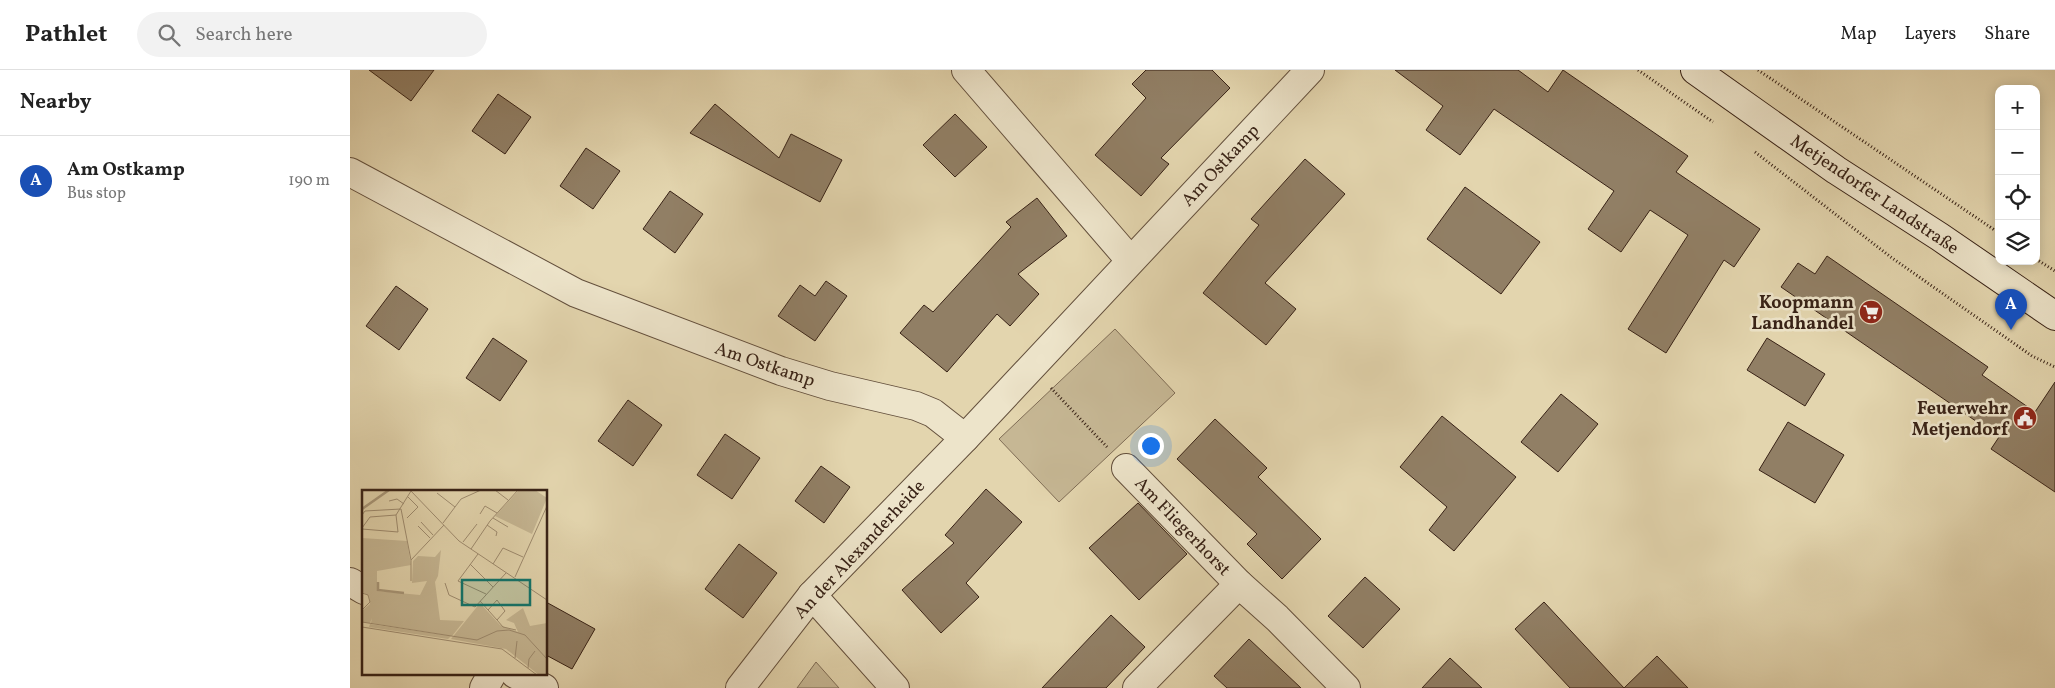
<!DOCTYPE html>
<meta charset="utf-8">
<style>
:root{--surface:#fff;--page:#f2f2f2;--text:#222;--muted:#767676;--line:#e0e0e0;--accent:#d93025}
body{margin:0;font-family:Vollkorn,serif;background:var(--page);color:var(--text)}
.controls{position:absolute;right:15px;top:15px;display:grid;overflow:hidden;border-radius:10px;box-shadow:0 2px 12px #0003}
.controls button{width:45px;height:45px;display:grid;place-items:center;padding:0;border:0;border-bottom:1px solid var(--line);background:var(--surface);color:var(--text);font:25px sans-serif}
.you{position:absolute;left:800px;top:375px;width:18px;height:18px;margin:-12px;border:4px solid #fff;border-radius:50%;background:#1a73e8;box-shadow:0 0 0 8px #1a73e833}
.badge{display:grid;place-items:center;width:32px;height:32px;border-radius:50%;background:var(--accent);color:#fff;font-size:16px;font-weight:700}
.pin{position:absolute;translate:-50% -41px;filter:drop-shadow(0 1px 2px #0008)}
.pin::after{content:'';position:absolute;top:26px;width:18px;height:15px;background:inherit;clip-path:polygon(0 0,100% 0,50% 100%)}
.list{margin:0;padding:0;list-style:none}
h2{display:flex;justify-content:space-between;align-items:center;height:65px;margin:0;padding:0 20px;font-size:21px}
h2 small{font-size:16px;font-weight:400;color:var(--muted)}
.list li{display:grid;grid-template-columns:32px 1fr auto;gap:15px;align-items:center;box-sizing:border-box;height:90px;padding:0 20px;border-top:1px solid var(--line)}
.list b{display:block;font-size:19px;white-space:nowrap}
.list p{margin:0;font-size:16px;white-space:nowrap;color:var(--muted)}
.list em{font-size:16px;font-style:normal;color:var(--muted)}
.icon{flex:none;width:28px;height:28px;fill:none;stroke:currentColor;stroke-width:2;stroke-linecap:round;stroke-linejoin:round}
.map{position:relative;flex:none;width:1705px;height:618px;overflow:hidden}
header{display:flex;align-items:center;gap:30px;box-sizing:border-box;height:70px;padding:0 25px;background:var(--surface);border-bottom:1px solid var(--line)}
header strong{font-size:24px}
nav{display:flex;gap:28px;margin-inline-start:auto;font-size:18px}
.search{width:350px;height:45px;background:var(--page);display:flex;align-items:center;gap:12px;box-sizing:border-box;padding:0 18px;border-radius:28px;color:var(--muted);font-size:19px}
main{display:flex}
aside{flex:1;background:var(--surface)}
.map>svg:first-child{display:block}
</style>
<header>
<strong>Pathlet</strong>
<div class="search"><svg class="icon" aria-label="search" viewBox="0 0 24 24"><circle cx="10" cy="10" r="6"/><path d="M15 15l6 6"/></svg>Search here</div>
<nav><a>Map</a><a>Layers</a><a>Share</a></nav>
</header>
<main>
<aside>
<h2>Nearby<small></small></h2>
<ul class="list">
<li><span class="badge" style="background:#1a4fb4">A</span><div><b>Am Ostkamp</b><p>Bus stop</p></div><em>190 m</em></li>
</ul>
</aside>
<div class="map">
<svg width="1705" height="618" viewBox="0 0 1705 618">
<rect width="100%" height="100%" fill="#e3d5ae"/>
<filter id="stains"><feTurbulence type="fractalNoise" baseFrequency=".004" numOctaves="4"/><feColorMatrix values="0 0 0 0 .2 0 0 0 0 .09 0 0 0 0 .02 0 0 0 .5 -.17"/></filter>
<radialGradient id="worn" r=".72"><stop offset=".6" stop-color="#630" stop-opacity="0"/><stop offset="1" stop-color="#630" stop-opacity=".3"/></radialGradient>
<g fill="#c6b794" stroke="#7f6c55">
<polygon points="765,259 825,323 709,432 649,369"/>
<polygon points="466,592 489,618 447,618"/>
</g>
<g fill="#917f65" stroke="#382216">
<polygon points="19,0 84,0 61,31"/>
<polygon points="796,0 862,0 880,18 811,88 819,94 791,126 745,85 796,28 782,14"/>
<polygon points="1045,0 1168,0 1198,22 1213,0 1338,86 1326,102 1410,159 1384,197 1374,190 1316,283 1278,259 1338,165 1300,140 1271,182 1238,159 1264,121 1144,39 1110,85 1076,60 1093,36"/>
<polygon points="148,24 181,47 155,84 122,61"/>
<polygon points="365,34 429,88 441,64 492,90 470,132 340,63"/>
<polygon points="605,44 637,77 605,107 573,75"/>
<polygon points="236,78 270,101 243,139 210,116"/>
<polygon points="955,89 995,124 915,213 946,239 916,275 853,223 909,155 901,149"/>
<polygon points="1115,117 1190,172 1151,224 1077,169"/>
<polygon points="320,121 353,144 325,183 293,159"/>
<polygon points="687,128 717,166 668,204 689,224 660,256 647,244 597,302 550,263 574,235 583,242 661,157 656,152"/>
<polygon points="1477,186 1638,297 1632,305 1685,342 1705,312 1705,422 1641,379 1649,367 1431,217 1448,193 1465,204"/>
<polygon points="476,211 497,226 465,271 428,246 450,215 465,226"/>
<polygon points="46,216 78,239 49,280 16,256"/>
<polygon points="143,268 177,291 150,331 116,308"/>
<polygon points="1417,268 1475,304 1455,336 1397,300"/>
<polygon points="1211,324 1248,354 1208,402 1171,372"/>
<polygon points="278,330 312,355 283,396 248,371"/>
<polygon points="1092,346 1166,407 1104,481 1079,460 1097,437 1050,397"/>
<polygon points="865,349 917,398 908,407 971,469 932,509 897,474 907,464 827,389"/>
<polygon points="1438,352 1494,385 1465,433 1409,400"/>
<polygon points="375,364 410,388 382,429 347,405"/>
<polygon points="471,396 500,417 474,453 445,431"/>
<polygon points="636,419 672,452 616,513 629,527 591,563 552,520 604,473 595,465"/>
<polygon points="788,433 837,484 789,530 739,478"/>
<polygon points="389,474 427,503 393,548 355,519"/>
<polygon points="1015,507 1050,539 1013,578 978,546"/>
<polygon points="196,532 245,559 222,599 196,585"/>
<polygon points="1194,532 1274,618 1307,586 1338,618 1220,618 1165,559"/>
<polygon points="761,545 795,577 756,618 692,618"/>
<polygon points="899,569 951,618 877,618 864,606"/>
<polygon points="1100,588 1132,618 1072,618"/>
</g>
<g fill="none" stroke-linecap="round" stroke-linejoin="round">
<g stroke="#634f3c" stroke-width="30">
<g id="minor">
<polyline points="616,0 780,190"/>
<polyline points="0,102 226,223 431,301 480,316 566,336 583,343 615,368"/>
<polyline points="776,398 889,514"/>
<polyline points="0,512 14,520"/>
<polyline points="462,525 545,618"/>
<polyline points="165,604 194,618"/>
<polyline points="134,618 142,604"/>
<polyline points="390,618 462,525 615,368 960,0"/>
<polyline points="787,618 889,514 927,548 996,618"/>
</g>
</g>
<g stroke="#382216" stroke-width="30">
<polyline id="secondary" points="1345,0 1486,100 1590,167 1705,246"/>
</g>
<g stroke="#382216" stroke-width="3" stroke-dasharray="1 2.5" stroke-linecap="butt">
<polyline points="1288,0 1363,52"/>
<polyline points="1408,0 1649,163"/>
<polyline points="1405,82 1542,188 1682,286 1705,297"/>
<polyline points="1686,189 1705,201"/>
<polyline points="701,318 757,377"/>
</g>
<use href="#minor" stroke="#ede4ca" stroke-width="28"/>
<use href="#secondary" stroke="#ede4ca" stroke-width="28"/>
</g>
<defs>
<g id="supermarket-disc" transform="scale(1.25)"><circle r="9.5" fill="#8f2418" stroke="#ede4ca"/><path d="M-6-5.5h2.5l.6 2H6L4.5 2H-2.5L-4.4-4H-6ZM-1.5 3.2a1.3 1.3 0 1 0 .1 0ZM3 3.2a1.3 1.3 0 1 0 .1 0Z" fill="#fff"/></g>
<g id="civic-disc" transform="scale(1.25)"><circle r="9.5" fill="#8f2418" stroke="#ede4ca"/><path d="M-.6-6.5H3V-4.5H.6V-3L4-1V1h2V6H-6V1h2V-1L-.6-3ZM-1.2 2.5V6h2.4V2.5Z" fill="#fff"/></g>
</defs>
<g fill-rule="evenodd">
<use href="#supermarket-disc" x="1521" y="242"/>
<use href="#civic-disc" x="1675" y="348"/>
</g>
<g text-anchor="middle" stroke-width="5" stroke-linejoin="round" paint-order="stroke">
<g font-size="18" fill="#382216" stroke="#ede4ca">
<text transform="translate(870 95) rotate(-47)" y="6">Am Ostkamp</text>
<text transform="translate(1525 124) rotate(34)" y="6">Metjendorfer Landstraße</text>
<text transform="translate(415 294) rotate(19)" y="6">Am Ostkamp</text>
<text transform="translate(833 456) rotate(46)" y="6">Am Fliegerhorst</text>
<text transform="translate(509 479) rotate(-47)" y="6">An der Alexanderheide</text>
</g>
<g font-size="18" font-weight="bold" fill="#382216" stroke="#ede4ca" text-anchor="end">
<text x="1504" y="238">Koopmann<tspan x="1504" dy="21">Landhandel</tspan></text>
<text x="1658" y="344">Feuerwehr<tspan x="1658" dy="21">Metjendorf</tspan></text>
</g>
</g>
<g transform="translate(12 420)">
<rect width="185" height="185" fill="#e3d5ae"/>
<path d="M 157,0 L 173,0 L 185,8 L 170,44 L 133,26 ZM 0,48 L 45,51 L 49,75 L 15,81 L 15,101 L 58,105 L 65,91 L 50,93 L 51,71 L 56,66 L 73,67 L 79,60 L 76,86 L 73,92 L 78,130 L 102,131 L 90,146 L 9,133 L 10,128 L 8,133 L 0,132 L 0,121 L 8,114 L 7,106 L 0,102 ZM 118,113 L 138,135 L 156,142 L 152,133 L 144,130 L 161,118 L 168,136 L 185,133 L 185,185 L 177,185 L 144,159 L 89,149 ZM 8,134 L 89,146 L 86,149 L 7,137 Z" fill="#c6b794"/>
<path fill="none" stroke="#a9987a" stroke-width="2.5" d="M 0,19 L 27,0M 16,92 L 16,100 L 42,103"/>
<path fill="none" stroke="#9f8d71" stroke-width="1" d="M 48,0 L 97,51 L 185,110M 133,0 L 146,10M 75,3 L 93,17M 27,11 L 35,9 L 42,14M 39,19 L 49,70M 118,24 L 123,16 L 135,23M 0,25 L 3,21 L 39,19M 45,28 L 56,17 L 46,7M 131,28 L 146,37M 59,32 L 71,45M 81,33 L 99,9 L 119,0M 125,35 L 135,42 L 134,46M 56,36 L 68,48M 0,38 L 8,27 L 34,25 L 49,1M 0,39 L 36,42 L 34,25M 101,52 L 115,34M 109,59 L 128,31 L 156,0M 116,64 L 96,91 L 124,104M 108,74 L 131,97M 131,74 L 141,58 L 161,67M 153,87 L 185,16M 49,91 L 49,70 L 82,35M 83,93 L 87,105 L 113,117 L 144,83M 0,103 L 6,105 L 8,112 L 0,120M 118,111 L 135,130 L 143,121 L 135,110 L 126,120M 135,130 L 141,137 L 154,140M 0,132 L 115,150 L 135,141 L 147,140 L 163,145 L 185,169M 0,137 L 140,159 L 175,185M 153,168 L 155,151M 166,178 L 167,169 L 173,161"/>
<path fill="#0f766e" fill-opacity="0.15" stroke="#0f766e" stroke-width="2.5" d="M 100,90 L 168,90 L 168,115 L 100,115 Z"/>
<rect width="185" height="185" fill="none" stroke="#382216" stroke-width="2.5"/>
</g>
<rect width="100%" height="100%" filter="url(#stains)"/>
<rect width="100%" height="100%" fill="url(#worn)"/>
</svg>
<div class="controls">
<button>+</button>
<button>−</button>
<button><svg class="icon" aria-label="locate" viewBox="0 0 24 24"><circle cx="12" cy="12" r="6"/><path d="M12 2v4M12 18v4M2 12h4M18 12h4"/></svg></button>
<button><svg class="icon" aria-label="layers" viewBox="0 0 24 24"><path d="M12 4l9 5-9 5-9-5zM3 14l9 5 9-5"/></svg></button>
</div>
<div class="you"></div>
<div class="pin badge" style="left:1661px;top:260px;background:#1a4fb4">A</div>
</div>
</main>
